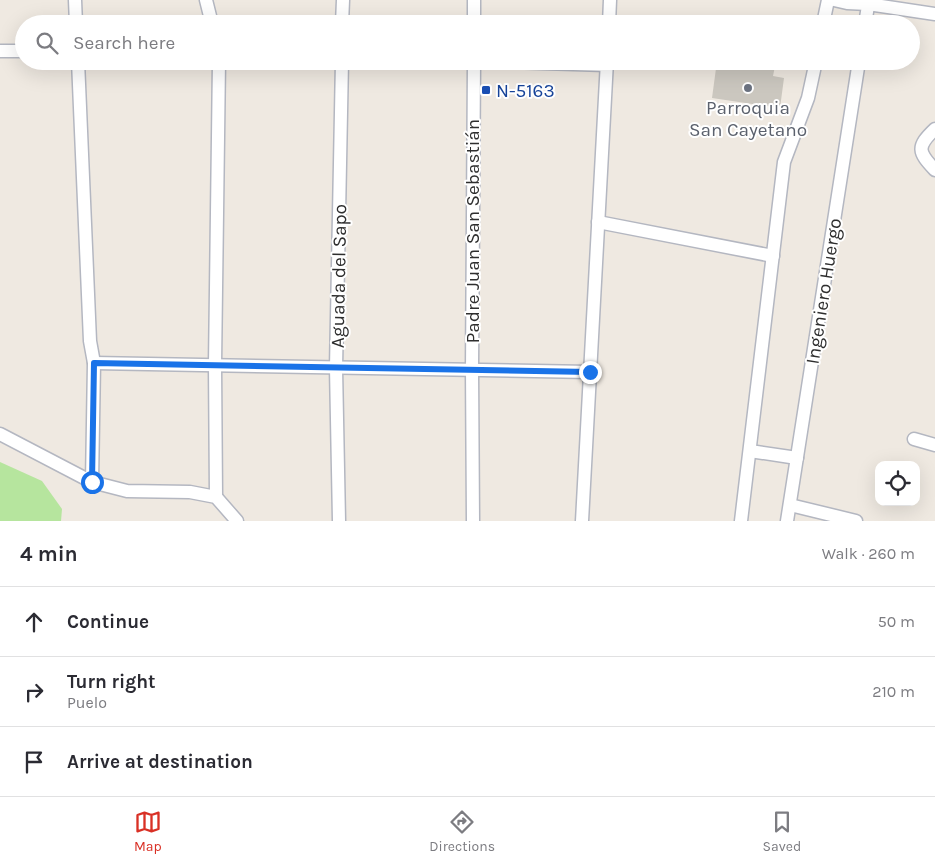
<!DOCTYPE html>
<meta charset="utf-8">
<style>
:root{--surface:#fff;--page:#f7f7f7;--text:#2b2b33;--muted:#7c7c81;--line:#e1e1e2;--accent:#d93025}
body{margin:0;font-family:Karla,sans-serif;background:var(--page);color:var(--text)}
.controls{position:absolute;right:15px;bottom:15px;display:grid;overflow:hidden;border-radius:10px;box-shadow:0 5px 20px #0002}
.controls button{width:45px;height:45px;display:grid;place-items:center;padding:0;border:0;border-bottom:1px solid var(--line);background:var(--surface);color:var(--text);font:25px sans-serif}
.stop{position:absolute;width:15px;height:15px;margin:-11px;border:4px solid #1a73e8;border-radius:50%;background:#fff}
.stop.end{background:#1a73e8;border-color:#fff;box-shadow:0 1px 5px #0008}
.list{margin:0;padding:0;list-style:none}
h2{display:flex;justify-content:space-between;align-items:center;height:65px;margin:0;padding:0 20px;font-size:21px}
h2 small{font-size:16px;font-weight:400;color:var(--muted)}
.list li{display:grid;grid-template-columns:32px 1fr auto;gap:15px;align-items:center;box-sizing:border-box;height:70px;padding:0 20px;border-top:1px solid var(--line)}
.list b{display:block;font-size:19px;white-space:nowrap}
.list p{margin:0;font-size:16px;white-space:nowrap;color:var(--muted)}
.list em{font-size:16px;font-style:normal;color:var(--muted)}
.icon{flex:none;width:28px;height:28px;fill:none;stroke:currentColor;stroke-width:2;stroke-linecap:round;stroke-linejoin:round}
.map{position:relative;flex:none;width:935px;height:521px;overflow:hidden}
.search{position:absolute;background:var(--surface);box-shadow:0 5px 20px #0002;left:15px;right:15px;top:15px;height:55px;display:flex;align-items:center;gap:12px;box-sizing:border-box;padding:0 18px;border-radius:28px;color:var(--muted);font-size:19px}
.sheet{height:275px;background:var(--surface)}
nav{display:flex;justify-content:space-around;align-items:center;box-sizing:border-box;height:70px;border-top:1px solid var(--line);background:var(--surface);font-size:14px;color:var(--muted)}
nav a{display:grid;justify-items:center;gap:2px}
nav .on{color:var(--accent)}
.map>svg:first-child{display:block}
</style>
<div class="map">
<svg width="935" height="521" viewBox="0 0 935 521">
<rect width="100%" height="100%" fill="#efe9e1"/>
<polygon fill="#b6e59e" points="0,462 42,481 62,509 61,521 0,521"/>
<g fill="#cbc7bf">
<polygon points="723,21 735,23 735,24 723,24"/>
<polygon points="717,61 776,61 773,76 784,78 780,108 712,98"/>
</g>
<g fill="none" stroke-linecap="round" stroke-linejoin="round">
<g stroke="#b4b7c1" stroke-width="15">
<g id="minor">
<polyline points="75,0 76,24"/>
<polyline points="206,0 212,24"/>
<polyline points="834,0 847,3 868,4 935,14"/>
<polyline points="342,24 343,0"/>
<polyline points="474,24 474,0"/>
<polyline points="609,24 610,0"/>
<polyline points="823,24 828,0"/>
<polyline points="865,24 869,0"/>
<polyline points="0,51 24,51"/>
<polyline points="78,61 90,341 94,363 92,482"/>
<polyline points="471,61 606,65"/>
<path d="M 935,129 C 916,147 918,152 935,170"/>
<polyline points="598,222 773,256"/>
<polyline points="94,363 590,372"/>
<polyline points="0,434 92,482 127,491 190,492 216,497 237,521"/>
<polyline points="914,439 935,445"/>
<polyline points="750,451 797,458"/>
<polyline points="216,497 215,365 219,61"/>
<polyline points="790,505 856,521"/>
<polyline points="339,521 336,368 342,61"/>
<polyline points="473,521 472,370 474,61"/>
<polyline points="582,521 607,61"/>
<polyline points="741,521 784,162 808,98 816,61"/>
<polyline points="787,521 859,61"/>
</g>
</g>
<use href="#minor" stroke="#fff" stroke-width="12"/>
</g>
<g fill="none" stroke-linecap="round" stroke-linejoin="round">
<polyline stroke="#1a73e8" stroke-width="6" points="92,482 94,363 590,372"/>
</g>
<circle fill="#6b7280" stroke="#fff" stroke-width="2" cx="748" cy="88" r="5"/>
<rect fill="#1a4fb4" stroke="#fff" stroke-width="2" x="481" y="85" width="10" height="10" rx="2.5"/>
<g text-anchor="middle" stroke-width="4" stroke-linejoin="round" paint-order="stroke">
<g font-size="19" fill="#164399" stroke="#fff" text-anchor="start">
<text x="496" y="97">N-5163</text>
</g>
<g font-size="19" fill="#5b616d" stroke="#fff">
<text x="748" y="114">Parroquia<tspan x="748" dy="22">San Cayetano</tspan></text>
</g>
<g font-size="19" fill="#2e2e2e" stroke="#fff">
<text transform="translate(472 231) rotate(-90)" y="7">Padre Juan San Sebastián</text>
<text transform="translate(338 276) rotate(-89)" y="7">Aguada del Sapo</text>
<text transform="translate(823 291) rotate(-81)" y="7">Ingeniero Huergo</text>
</g>
</g>
</svg>
<div class="controls">
<button><svg class="icon" aria-label="locate" viewBox="0 0 24 24"><circle cx="12" cy="12" r="6"/><path d="M12 2v4M12 18v4M2 12h4M18 12h4"/></svg></button>
</div>
<div class="stop" style="left:92px;top:482px"></div>
<div class="stop end" style="left:590px;top:372px"></div>
<div class="search"><svg class="icon" aria-label="search" viewBox="0 0 24 24"><circle cx="10" cy="10" r="6"/><path d="M15 15l6 6"/></svg>Search here</div>
</div>
<section class="sheet">
<h2>4 min<small>Walk · 260 m</small></h2>
<ul class="list">
<li><svg class="icon" aria-label="ahead" viewBox="0 0 24 24"><path d="M12 20V5M6 11l6-6 6 6"/></svg><div><b>Continue</b></div><em>50 m</em></li>
<li><svg class="icon" aria-label="right" viewBox="0 0 24 24"><path d="M7 20v-9h11M14 6l5 5-5 5"/></svg><div><b>Turn right</b><p>Puelo</p></div><em>210 m</em></li>
<li><svg class="icon" aria-label="arrive" viewBox="0 0 24 24"><path d="M6 21V4h12l-3 4 3 4H6"/></svg><div><b>Arrive at destination</b></div></li>
</ul>
</section>
<nav>
<a class="on"><svg class="icon" aria-label="map" viewBox="0 0 24 24"><path d="M3 6l6-2 6 2 6-2v14l-6 2-6-2-6 2zM9 4v14M15 6v14"/></svg>Map</a>
<a><svg class="icon" aria-label="directions" viewBox="0 0 24 24"><path d="M12 3l9 9-9 9-9-9zM9 14v-3h6M13 9l2 2-2 2"/></svg>Directions</a>
<a><svg class="icon" aria-label="saved" viewBox="0 0 24 24"><path d="M7 4h10v16l-5-4-5 4z"/></svg>Saved</a>
</nav>
